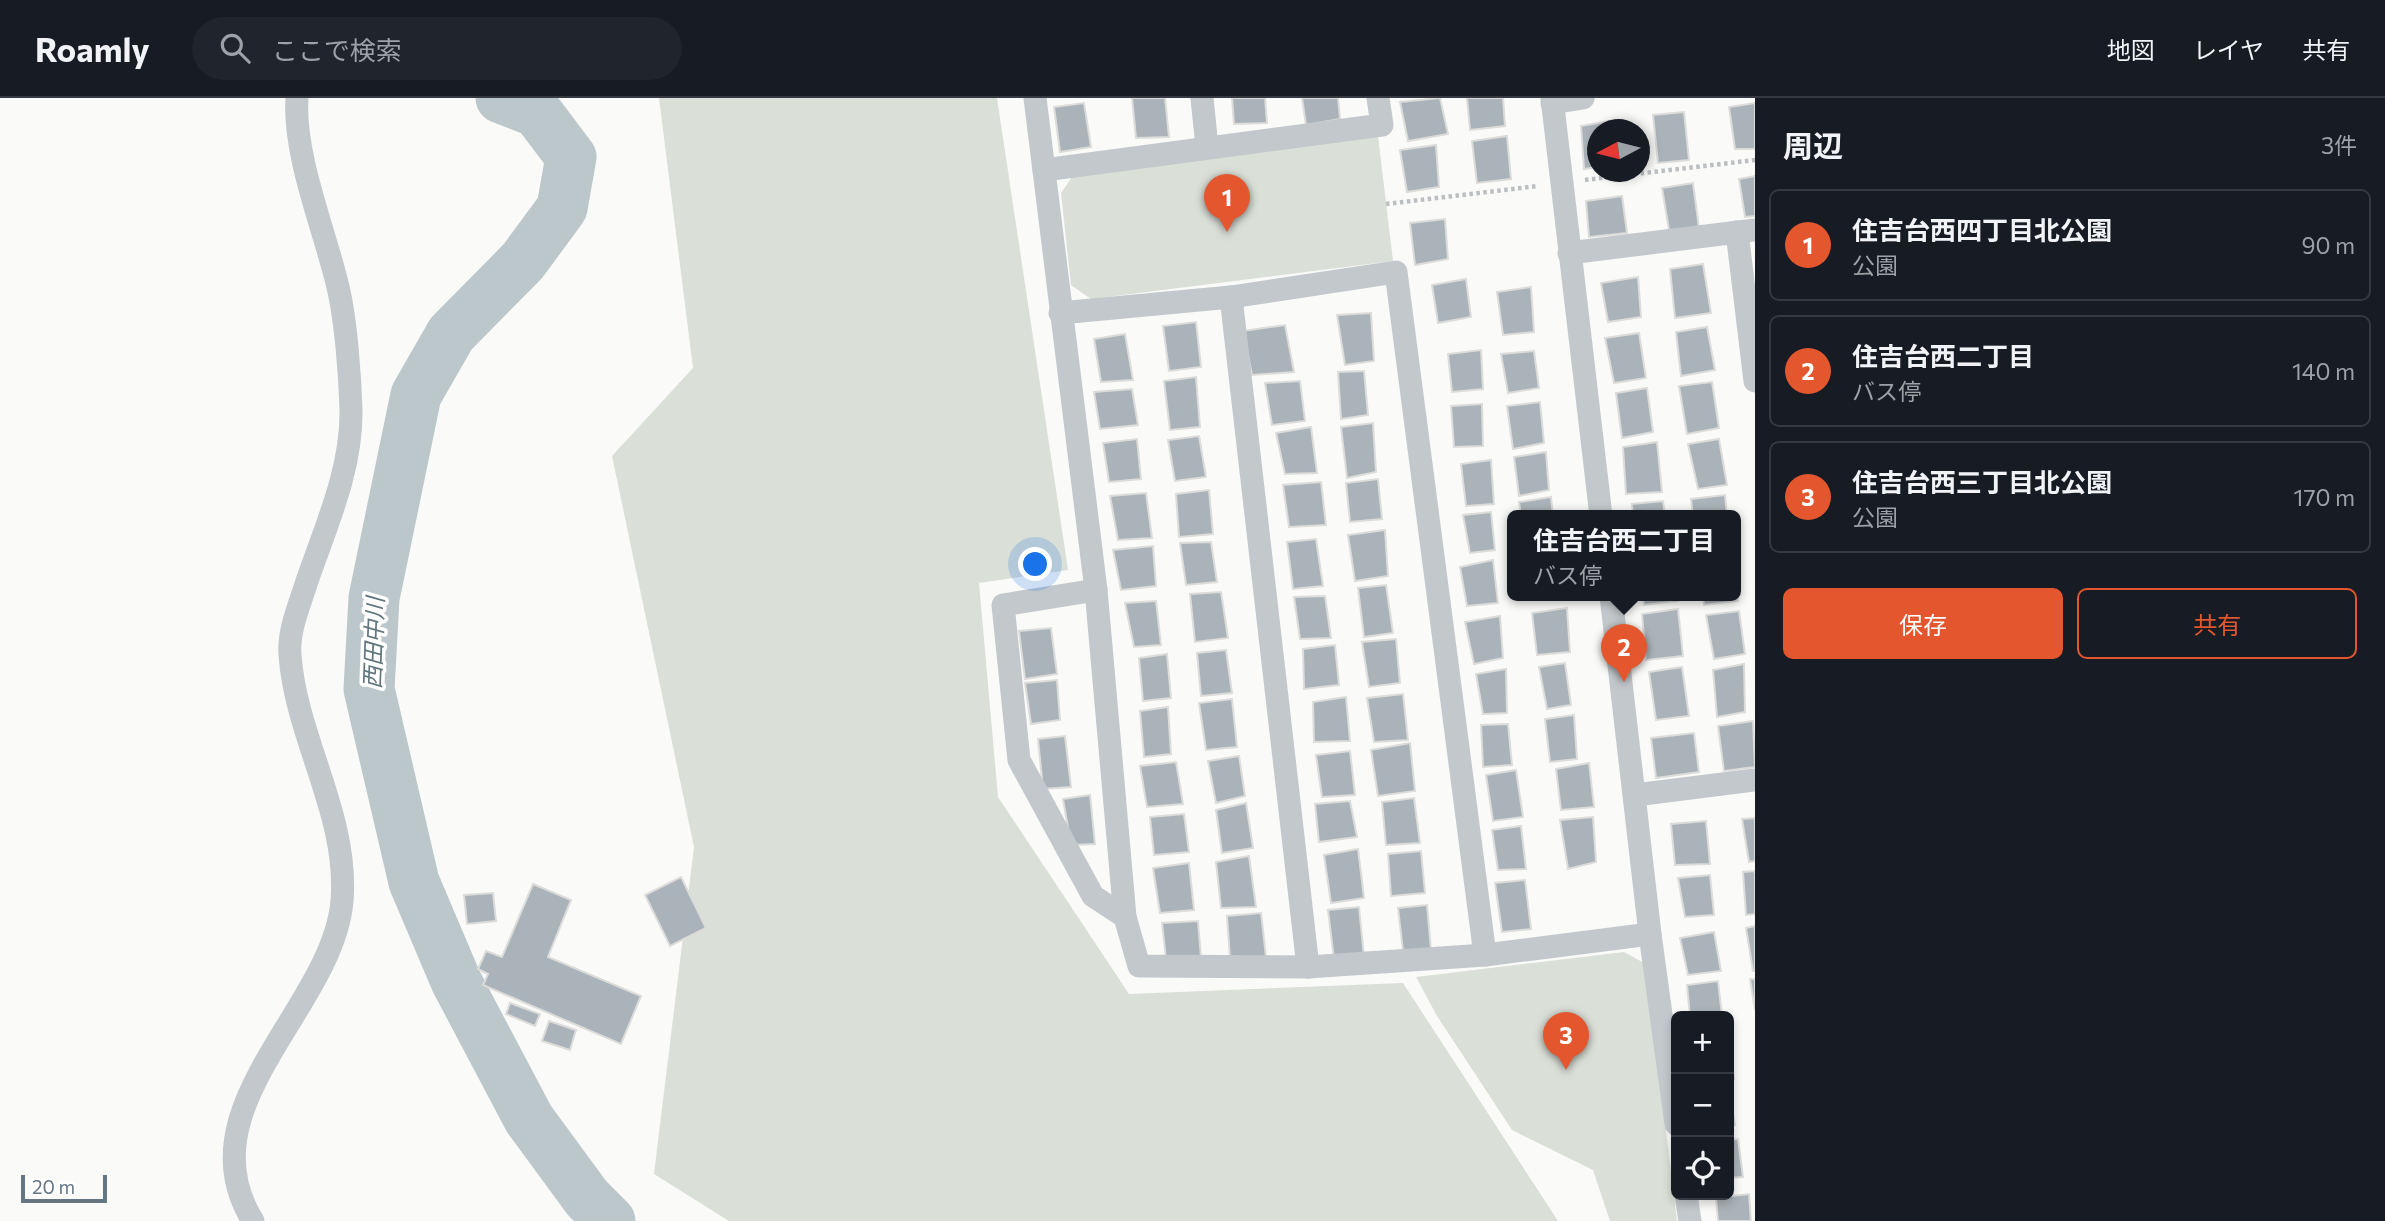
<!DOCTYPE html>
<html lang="ja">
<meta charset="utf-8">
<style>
:root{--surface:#171b24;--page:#20242c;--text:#f1f3f6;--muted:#9ea1a6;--line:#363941;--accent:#e4572e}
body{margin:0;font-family:Commissioner,"Noto Sans JP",sans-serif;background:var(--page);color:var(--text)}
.controls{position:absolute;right:21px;bottom:21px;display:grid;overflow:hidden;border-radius:10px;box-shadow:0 4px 10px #0003}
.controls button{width:63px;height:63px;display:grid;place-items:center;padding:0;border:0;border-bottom:2px solid var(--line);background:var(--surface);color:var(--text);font:35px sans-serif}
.compass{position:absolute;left:1587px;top:21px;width:63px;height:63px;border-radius:50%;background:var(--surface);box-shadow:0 4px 10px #0003;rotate:263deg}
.scale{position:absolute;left:21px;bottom:18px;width:86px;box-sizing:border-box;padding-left:7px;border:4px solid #657683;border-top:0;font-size:19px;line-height:24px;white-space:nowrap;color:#657683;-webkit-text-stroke:5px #fff;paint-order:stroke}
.you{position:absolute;left:1036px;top:467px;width:24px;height:24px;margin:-18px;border:5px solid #fff;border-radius:50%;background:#1a73e8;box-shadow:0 0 0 10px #1a73e833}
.badge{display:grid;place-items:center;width:46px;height:46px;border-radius:50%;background:var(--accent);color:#fff;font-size:23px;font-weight:700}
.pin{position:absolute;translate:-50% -58px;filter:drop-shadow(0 2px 4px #0008)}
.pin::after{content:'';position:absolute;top:37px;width:24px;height:21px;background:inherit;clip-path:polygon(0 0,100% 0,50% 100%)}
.popup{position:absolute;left:1507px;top:412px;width:234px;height:91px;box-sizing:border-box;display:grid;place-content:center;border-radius:10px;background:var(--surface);filter:drop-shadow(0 2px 5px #0005);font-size:23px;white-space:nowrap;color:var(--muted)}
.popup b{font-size:26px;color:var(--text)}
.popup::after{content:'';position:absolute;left:50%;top:100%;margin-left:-14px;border:14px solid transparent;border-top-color:var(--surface)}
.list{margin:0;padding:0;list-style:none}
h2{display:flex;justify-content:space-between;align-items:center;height:91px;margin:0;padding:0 28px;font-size:30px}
h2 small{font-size:23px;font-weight:400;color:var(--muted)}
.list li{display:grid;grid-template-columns:46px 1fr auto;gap:21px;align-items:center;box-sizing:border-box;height:112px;margin:0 14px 14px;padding:0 14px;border:2px solid var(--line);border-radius:10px}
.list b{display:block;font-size:26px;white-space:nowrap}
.list p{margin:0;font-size:23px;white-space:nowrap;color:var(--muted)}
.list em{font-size:23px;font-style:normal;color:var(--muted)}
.actions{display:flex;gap:14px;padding:21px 28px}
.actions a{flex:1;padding:16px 0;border:2px solid var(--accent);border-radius:10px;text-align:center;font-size:24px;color:var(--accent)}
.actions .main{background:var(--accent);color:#fff}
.icon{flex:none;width:38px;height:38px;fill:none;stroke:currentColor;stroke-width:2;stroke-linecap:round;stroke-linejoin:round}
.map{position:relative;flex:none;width:1755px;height:1123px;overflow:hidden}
header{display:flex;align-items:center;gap:42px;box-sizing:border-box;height:98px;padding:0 35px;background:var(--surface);border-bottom:2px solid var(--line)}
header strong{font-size:33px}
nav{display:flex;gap:38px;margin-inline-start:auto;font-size:24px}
.search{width:490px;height:63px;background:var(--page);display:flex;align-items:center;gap:18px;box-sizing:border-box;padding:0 24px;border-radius:38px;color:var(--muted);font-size:26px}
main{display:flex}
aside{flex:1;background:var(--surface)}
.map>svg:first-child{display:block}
</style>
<header>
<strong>Roamly</strong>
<div class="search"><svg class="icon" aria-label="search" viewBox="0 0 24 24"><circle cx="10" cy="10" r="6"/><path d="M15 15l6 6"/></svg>ここで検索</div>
<nav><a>地図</a><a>レイヤ</a><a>共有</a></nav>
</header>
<main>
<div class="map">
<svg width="1755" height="1123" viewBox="0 0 1755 1123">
<rect width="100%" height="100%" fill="#fafaf8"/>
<g fill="#dadfd7">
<polygon points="659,0 997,0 1068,472 979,485 998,699 1129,896 1403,885 1558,1123 729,1123 654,1076 694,749 612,358 693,270"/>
<polygon points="1378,38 1393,163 1091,201 1071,187 1061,95 1074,76"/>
<polygon points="1624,854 1646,866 1677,1123 1610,1123 1593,1072 1512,1032 1437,918 1416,879"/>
</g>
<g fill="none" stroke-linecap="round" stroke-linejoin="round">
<polyline stroke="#bbc7cb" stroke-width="51" points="501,0 537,14 571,59 562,110 523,163 451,236 416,297 374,500 369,591 414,784 456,883 529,1021 587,1100 610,1123"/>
</g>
<g fill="#aab3b9" stroke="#dcdcda" stroke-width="2">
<polygon points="1132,0 1165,0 1169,39 1136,40"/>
<polygon points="1232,0 1265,0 1267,25 1234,26"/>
<polygon points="1302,0 1338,0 1340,21 1306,27"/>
<polygon points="1440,0 1448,36 1408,43 1400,4"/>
<polygon points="1467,0 1503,0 1505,28 1470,32"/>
<polygon points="1084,5 1091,49 1060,54 1054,9"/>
<polygon points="1755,5 1755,51 1735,51 1729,9"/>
<polygon points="1684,14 1689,62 1658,65 1653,17"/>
<polygon points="1609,23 1611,32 1598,32 1598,69 1584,71 1581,28"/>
<polygon points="1507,38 1511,81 1477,85 1472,43"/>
<polygon points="1436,47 1439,89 1407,94 1400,52"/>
<polygon points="1755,78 1755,118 1745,119 1739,81"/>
<polygon points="1693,85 1699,130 1669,132 1662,90"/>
<polygon points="1622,98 1627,135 1589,139 1586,103"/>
<polygon points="1445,121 1448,161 1415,167 1410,125"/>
<polygon points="1703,166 1711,215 1675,220 1670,171"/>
<polygon points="1638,179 1641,219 1608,224 1601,185"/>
<polygon points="1466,181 1471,219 1438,225 1432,187"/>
<polygon points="1531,189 1534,234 1503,237 1497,194"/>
<polygon points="1371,215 1374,263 1345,267 1337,217"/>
<polygon points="1196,224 1201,269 1169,273 1163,228"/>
<polygon points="1285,227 1294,274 1252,277 1243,233"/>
<polygon points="1707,229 1715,272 1681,278 1676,234"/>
<polygon points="1639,235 1646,280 1614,285 1605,240"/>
<polygon points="1125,236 1133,282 1101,284 1094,241"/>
<polygon points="1481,252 1483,291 1452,294 1448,256"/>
<polygon points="1534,253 1539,290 1508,295 1501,256"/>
<polygon points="1364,273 1368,317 1341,321 1338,274"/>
<polygon points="1196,279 1200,329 1170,332 1164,283"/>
<polygon points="1300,283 1305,323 1272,327 1265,285"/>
<polygon points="1712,284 1719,330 1687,336 1679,288"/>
<polygon points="1647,290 1653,334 1622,340 1616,295"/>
<polygon points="1132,291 1138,327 1100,331 1094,294"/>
<polygon points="1540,304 1544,345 1513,351 1507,308"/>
<polygon points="1482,306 1483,348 1454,349 1451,308"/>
<polygon points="1373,325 1376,374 1347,380 1341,329"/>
<polygon points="1311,329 1317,375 1285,376 1276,335"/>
<polygon points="1199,338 1206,379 1175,383 1168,342"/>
<polygon points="1137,341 1141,381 1109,384 1103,345"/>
<polygon points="1719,341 1727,387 1698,391 1688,346"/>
<polygon points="1657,344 1662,394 1626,396 1623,349"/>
<polygon points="1546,354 1549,392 1519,398 1514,359"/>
<polygon points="1491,362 1494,406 1466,408 1461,366"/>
<polygon points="1378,381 1382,421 1350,424 1346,385"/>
<polygon points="1321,384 1326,427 1289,429 1283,387"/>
<polygon points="1209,392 1213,436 1179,439 1176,396"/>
<polygon points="1146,395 1152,440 1118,442 1110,398"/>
<polygon points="1725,397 1727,418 1693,418 1691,401"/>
<polygon points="1551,399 1553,418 1521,418 1519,404"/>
<polygon points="1663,403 1665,418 1633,418 1632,406"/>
<polygon points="1491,414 1495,452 1470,455 1463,417"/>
<polygon points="1385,432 1388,478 1355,483 1348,437"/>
<polygon points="1316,441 1323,488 1293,491 1287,444"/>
<polygon points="1211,444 1217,484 1186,487 1180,445"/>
<polygon points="1153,448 1156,488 1121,492 1113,452"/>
<polygon points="1493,462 1498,505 1467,508 1460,469"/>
<polygon points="1386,487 1393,535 1364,539 1358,490"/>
<polygon points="1736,488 1738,503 1704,507 1703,498 1736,498"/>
<polygon points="1221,494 1228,540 1195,544 1190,496"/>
<polygon points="1325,498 1331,540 1300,541 1294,499"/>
<polygon points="1528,498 1563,498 1564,500 1528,502"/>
<polygon points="1643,498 1677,498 1678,503 1644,507"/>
<polygon points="1156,503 1161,547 1134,549 1125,505"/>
<polygon points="1567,510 1570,554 1537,557 1532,515"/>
<polygon points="1678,511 1683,558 1646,562 1642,516"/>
<polygon points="1739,513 1745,556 1714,561 1706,517"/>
<polygon points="1500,518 1503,560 1474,566 1465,524"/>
<polygon points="1051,530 1057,576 1025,581 1019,533"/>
<polygon points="1396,541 1400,585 1369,589 1362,544"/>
<polygon points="1335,547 1339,587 1304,591 1303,551"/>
<polygon points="1226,552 1232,595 1201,598 1197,555"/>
<polygon points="1167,556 1171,600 1143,603 1139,560"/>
<polygon points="1565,565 1571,607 1547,611 1539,569"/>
<polygon points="1744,566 1745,614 1717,619 1713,572"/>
<polygon points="1682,569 1689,618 1656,622 1649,574"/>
<polygon points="1506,571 1507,615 1483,616 1476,576"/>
<polygon points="1057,582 1060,622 1031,626 1025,585"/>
<polygon points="1403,596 1408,642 1374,644 1367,600"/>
<polygon points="1346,599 1350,643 1314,644 1313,604"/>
<polygon points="1232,601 1237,649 1206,652 1199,605"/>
<polygon points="1168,609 1171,656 1144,659 1140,613"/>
<polygon points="1574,617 1577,661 1550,664 1545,621"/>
<polygon points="1753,623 1755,669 1724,673 1718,628"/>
<polygon points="1508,626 1512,667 1483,669 1481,627"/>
<polygon points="1694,635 1699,674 1656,680 1651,640"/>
<polygon points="1065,638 1071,689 1043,691 1038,641"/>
<polygon points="1410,645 1415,693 1378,698 1371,652"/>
<polygon points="1350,653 1355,697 1322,699 1316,657"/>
<polygon points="1239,658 1245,698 1216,705 1208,663"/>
<polygon points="1176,664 1183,706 1147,709 1140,668"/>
<polygon points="1589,665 1594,709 1561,712 1556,671"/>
<polygon points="1516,672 1523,719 1493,723 1486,677"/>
<polygon points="1090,697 1095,746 1071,747 1063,701"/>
<polygon points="1414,700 1420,745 1386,747 1382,704"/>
<polygon points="1350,703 1357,739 1319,744 1315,706"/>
<polygon points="1246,705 1253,750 1222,755 1216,712"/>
<polygon points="1184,716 1189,754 1154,757 1150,719"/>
<polygon points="1593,719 1596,764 1568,771 1560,722"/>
<polygon points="1755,720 1755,763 1749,764 1742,721"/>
<polygon points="1706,723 1710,766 1675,767 1671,726"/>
<polygon points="1521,728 1526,771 1498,772 1492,732"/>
<polygon points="1358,751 1364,800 1331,805 1324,757"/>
<polygon points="1421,753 1425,795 1391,798 1388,756"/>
<polygon points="1249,758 1256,809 1221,810 1216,764"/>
<polygon points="1189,765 1194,812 1160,815 1153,770"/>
<polygon points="1755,773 1755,816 1746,817 1743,774"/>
<polygon points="1710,777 1714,817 1685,819 1678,780"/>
<polygon points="681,779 706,830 670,848 645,797"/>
<polygon points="1525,782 1531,831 1502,834 1495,785"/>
<polygon points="533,786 571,802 548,859 641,898 621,946 483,887 488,876 478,871 486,853 502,859"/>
<polygon points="493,795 496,823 467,826 464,797"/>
<polygon points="1427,807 1431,852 1403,853 1398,810"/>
<polygon points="1359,809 1364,859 1334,861 1328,812"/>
<polygon points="1261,815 1266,859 1230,860 1227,818"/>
<polygon points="1198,823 1201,860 1166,861 1162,825"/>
<polygon points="1755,828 1755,873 1753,873 1746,830"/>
<polygon points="1714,834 1721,873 1688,877 1680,840"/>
<polygon points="1750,881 1755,881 1755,912"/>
<polygon points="1718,883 1722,918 1690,918 1687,887"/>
<polygon points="510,905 540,916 535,928 506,916"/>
<polygon points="549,923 576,932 570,952 542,943"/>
<polygon points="1729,948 1734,981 1729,981"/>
<polygon points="1729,995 1735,1027 1729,1027"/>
<polygon points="1738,1041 1743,1079 1729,1080 1729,1042"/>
<polygon points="1749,1096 1751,1123 1718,1123 1716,1100"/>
</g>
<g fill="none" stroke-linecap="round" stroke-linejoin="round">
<g stroke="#bbbfc2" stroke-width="4.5" stroke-dasharray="3.5 3.5" stroke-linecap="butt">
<polyline points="1585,82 1755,62"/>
<polyline points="1386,106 1538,88"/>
</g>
<g stroke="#c3c8cc" stroke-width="23">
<polyline points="1035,0 1096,492 1125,819 1139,868 1308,869 1485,857 1650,836"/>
<polyline points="1202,0 1207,49"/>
<polyline points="1552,0 1601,418"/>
<polyline points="1552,5 1583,0"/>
<polyline points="1044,72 1382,27 1378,0"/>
<polyline points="1737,134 1755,283"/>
<polyline points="1569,155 1755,132"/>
<polyline points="1231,199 1308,869"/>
<polyline points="1060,215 1231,199 1396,174 1485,857"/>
<polyline points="1096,492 1003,507 1019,662 1093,798 1125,819"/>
<polyline points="1611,498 1650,836 1676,1026"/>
<polyline points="1635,697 1755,682"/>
<polyline points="1686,1097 1690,1123"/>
<path d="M 253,1123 C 182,1010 333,910 342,803 C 349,717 296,641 290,557 C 288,532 300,506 307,483 C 326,428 352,371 351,312 C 350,278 346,223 338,189 C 325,133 293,57 297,0"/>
</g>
</g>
<g text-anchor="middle" stroke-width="7" stroke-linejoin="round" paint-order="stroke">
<g font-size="23" font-style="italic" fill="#60757c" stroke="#fff">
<text transform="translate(374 545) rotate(-88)" y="8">西田中川</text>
</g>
</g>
</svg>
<div class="controls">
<button>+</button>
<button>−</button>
<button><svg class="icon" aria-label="locate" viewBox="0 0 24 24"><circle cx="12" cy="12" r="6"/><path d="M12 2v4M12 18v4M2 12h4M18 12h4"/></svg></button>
</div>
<svg class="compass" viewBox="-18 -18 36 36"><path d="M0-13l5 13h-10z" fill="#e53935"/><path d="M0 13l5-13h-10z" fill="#9ea1a6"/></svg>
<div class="scale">20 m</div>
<div class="you"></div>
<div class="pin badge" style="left:1227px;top:134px">1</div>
<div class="pin badge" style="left:1624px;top:584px">2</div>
<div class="popup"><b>住吉台西二丁目</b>バス停</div>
<div class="pin badge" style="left:1566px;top:972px">3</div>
</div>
<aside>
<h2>周辺<small>3件</small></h2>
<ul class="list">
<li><span class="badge">1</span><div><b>住吉台西四丁目北公園</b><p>公園</p></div><em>90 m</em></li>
<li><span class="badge">2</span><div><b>住吉台西二丁目</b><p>バス停</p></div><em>140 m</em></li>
<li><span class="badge">3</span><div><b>住吉台西三丁目北公園</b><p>公園</p></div><em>170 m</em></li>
</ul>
<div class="actions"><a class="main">保存</a><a>共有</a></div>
</aside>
</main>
